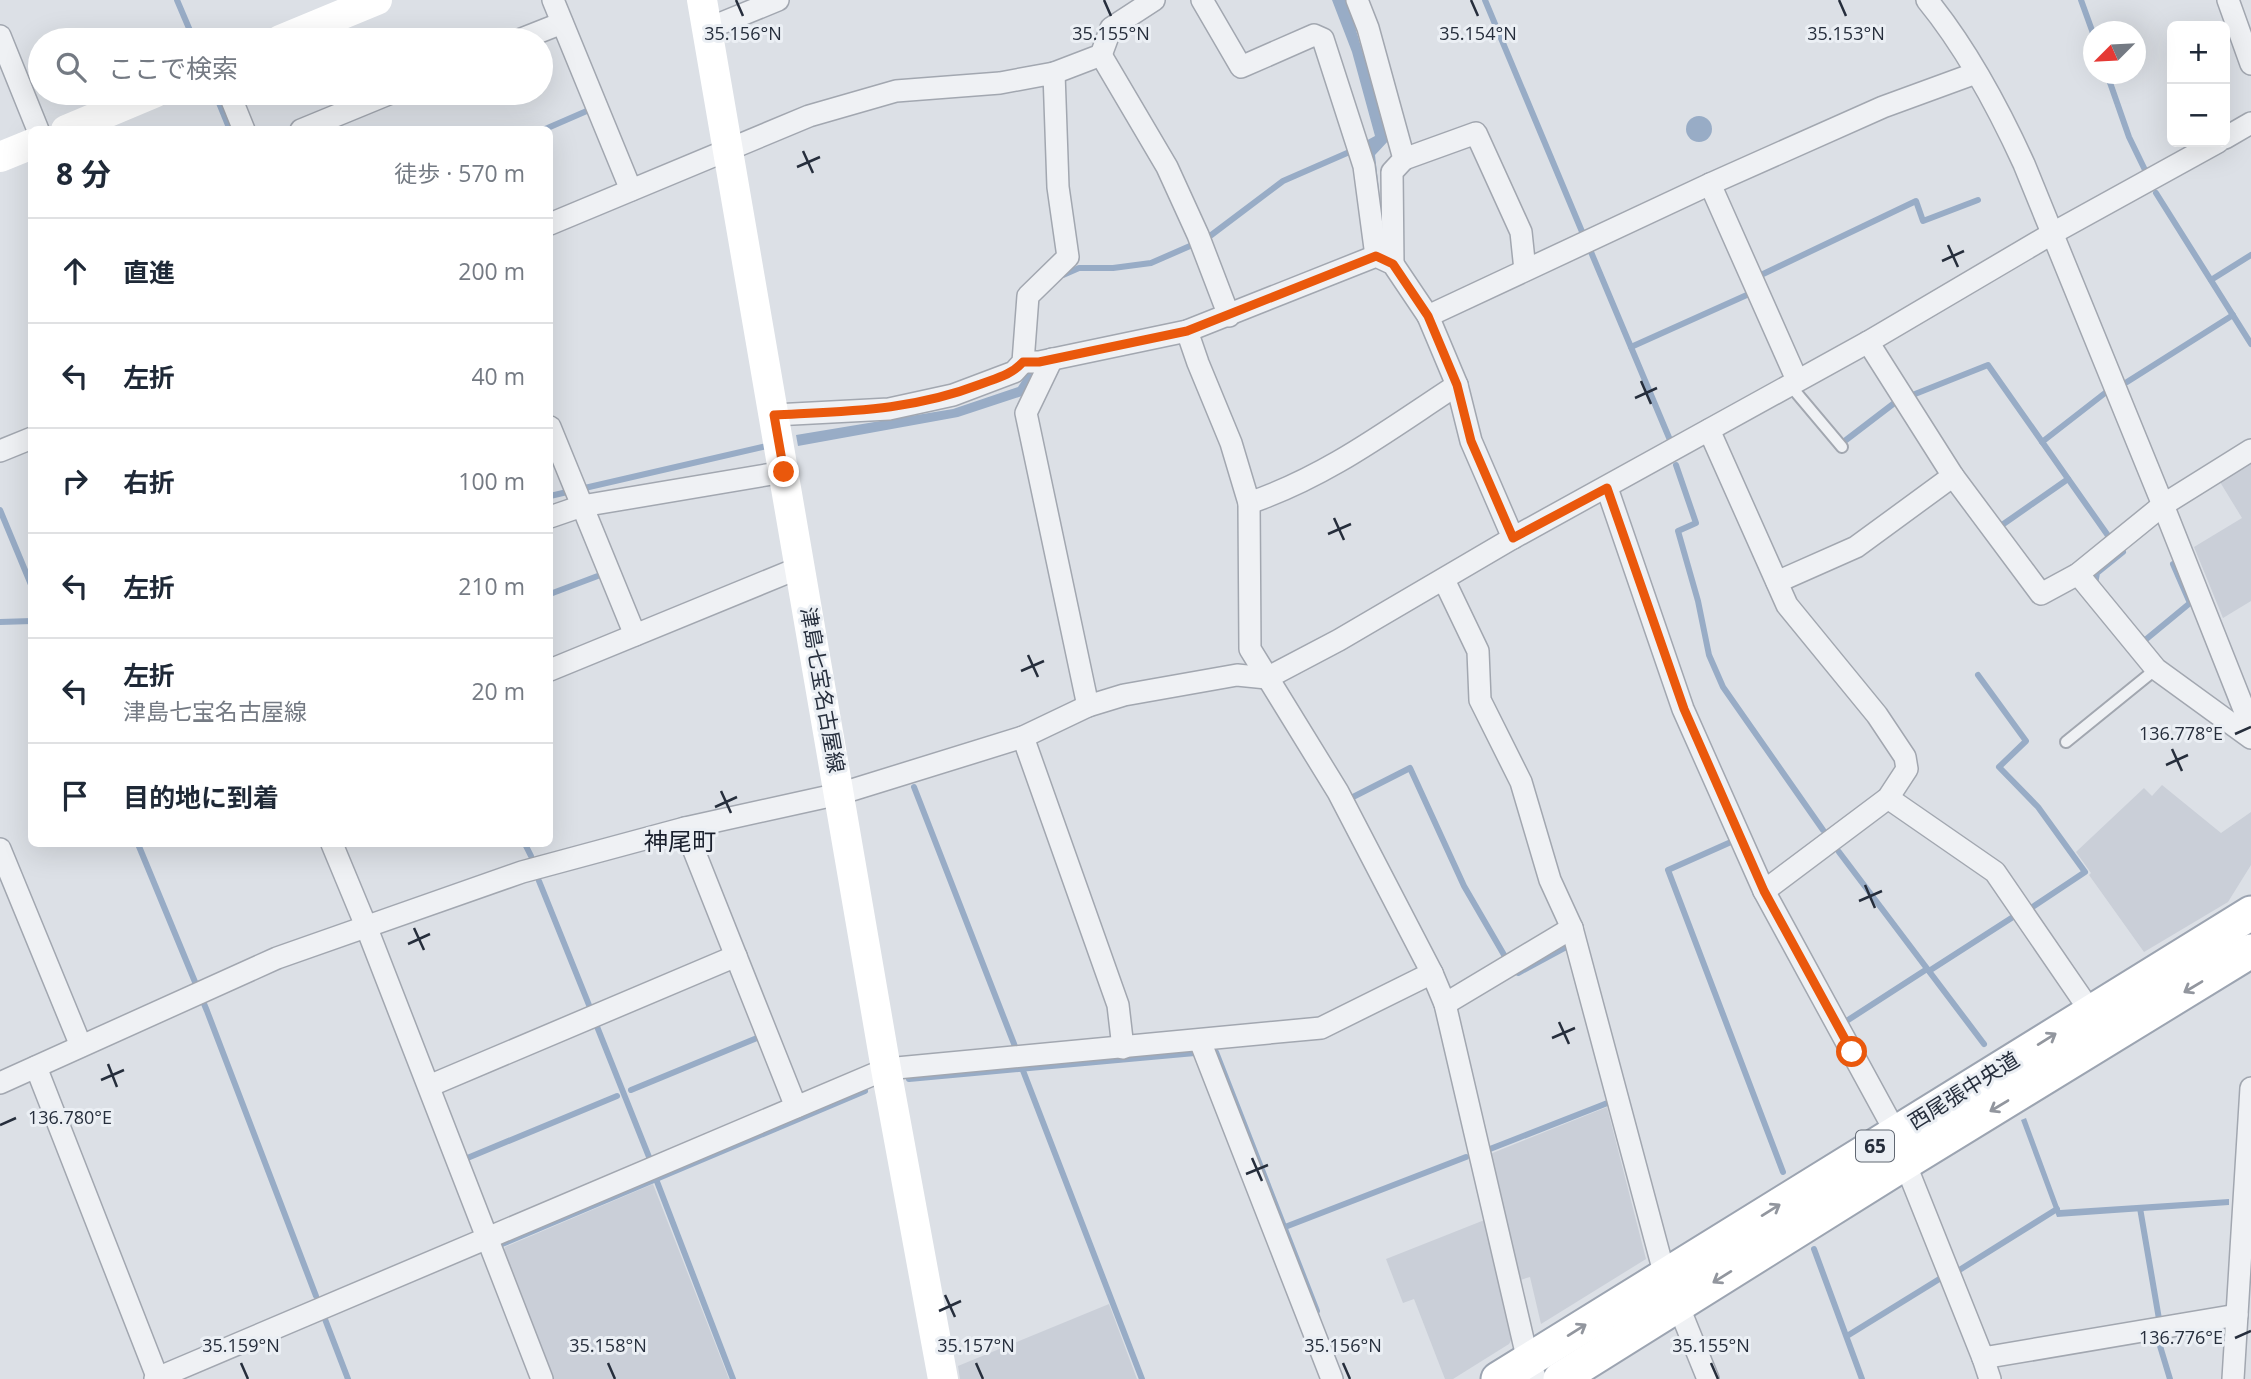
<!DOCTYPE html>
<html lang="ja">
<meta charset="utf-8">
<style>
:root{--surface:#fff;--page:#f6f6f7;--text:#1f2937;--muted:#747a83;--line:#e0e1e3}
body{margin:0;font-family:"Open Sans","Noto Sans JP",sans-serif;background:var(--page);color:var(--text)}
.controls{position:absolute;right:21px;top:21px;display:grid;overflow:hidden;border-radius:10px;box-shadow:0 7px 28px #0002}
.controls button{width:63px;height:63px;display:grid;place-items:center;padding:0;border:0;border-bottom:2px solid var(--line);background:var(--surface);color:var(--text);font:35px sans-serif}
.compass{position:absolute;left:2083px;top:21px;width:63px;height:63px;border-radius:50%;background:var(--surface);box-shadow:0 7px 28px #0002;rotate:246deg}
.stop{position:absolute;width:21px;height:21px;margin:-16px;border:5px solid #ea580c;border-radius:50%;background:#fff}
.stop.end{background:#ea580c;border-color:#fff;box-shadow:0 2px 7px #0008}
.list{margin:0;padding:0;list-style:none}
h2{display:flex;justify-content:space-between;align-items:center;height:91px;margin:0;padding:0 28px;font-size:30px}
h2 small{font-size:23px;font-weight:400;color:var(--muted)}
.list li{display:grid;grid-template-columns:46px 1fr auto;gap:21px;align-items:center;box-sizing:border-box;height:105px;padding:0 28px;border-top:2px solid var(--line)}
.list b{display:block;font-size:26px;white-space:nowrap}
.list p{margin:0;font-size:23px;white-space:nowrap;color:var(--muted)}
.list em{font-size:23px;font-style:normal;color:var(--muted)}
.icon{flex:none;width:38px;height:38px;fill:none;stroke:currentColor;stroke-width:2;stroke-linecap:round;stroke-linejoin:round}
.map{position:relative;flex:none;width:2251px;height:1379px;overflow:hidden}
.search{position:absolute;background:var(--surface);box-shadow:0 7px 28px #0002;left:28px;top:28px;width:525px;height:77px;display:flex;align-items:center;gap:18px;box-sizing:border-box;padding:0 24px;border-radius:38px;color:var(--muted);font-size:26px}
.panel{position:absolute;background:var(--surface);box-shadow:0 7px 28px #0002;left:28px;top:126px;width:525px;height:721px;border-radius:10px}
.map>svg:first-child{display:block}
</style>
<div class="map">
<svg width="2251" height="1379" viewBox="0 0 2251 1379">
<rect width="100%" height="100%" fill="#dce0e6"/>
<g fill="#cacfd8">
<polygon points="2251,463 2251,601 2223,618 2194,547 2242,518 2220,482"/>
<polygon points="2162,785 2221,833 2251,812 2251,865 2228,902 2144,952 2089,875 2091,873 2076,852 2144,788 2152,796"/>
<polygon points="1607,1107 1646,1259 1541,1324 1530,1277 1517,1281 1490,1154"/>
<polygon points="653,1184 729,1379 549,1379 501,1257 505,1247"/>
<polygon points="1487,1219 1514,1335 1509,1344 1453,1379 1445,1379 1414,1299 1403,1303 1386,1259"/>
<polygon points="1109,1304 1137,1379 960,1379 958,1366"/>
</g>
<g fill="#98acc6">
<polygon points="1332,0 1347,0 1389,140 1375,155 1385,245 1362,143 1375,136 1352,52"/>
<circle cx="1699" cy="129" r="13"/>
<polygon points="1027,373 1034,375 1022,396 958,417 798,446 796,435 953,409 1018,387"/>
<polygon points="2026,1118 2060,1210 2229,1199 2229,1205 2057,1217 2021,1120"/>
</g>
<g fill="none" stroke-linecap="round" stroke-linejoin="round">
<g stroke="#98acc6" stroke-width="6">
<polyline points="177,0 194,40"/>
<polyline points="1485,0 1583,234"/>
<polyline points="2081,0 2094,36"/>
<polyline points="2107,74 2129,137 2145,170"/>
<polyline points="215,93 230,130"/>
<polyline points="543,130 589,110"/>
<polyline points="2156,193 2251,344"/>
<polyline points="1591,252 1670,440"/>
<polyline points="1063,275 1079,268 1113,268 1151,263 1206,239 1283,181 1354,150"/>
<polyline points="1761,275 1916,201 1923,221 1978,200"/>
<polyline points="2211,280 2251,255"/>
<polyline points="1631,347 1749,294"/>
<polyline points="2127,382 2233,315"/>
<polyline points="1910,396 1988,365 2109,537"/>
<polyline points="1846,440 1897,401"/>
<polyline points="2042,442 2105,393"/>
<polyline points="1676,465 1696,523 1678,531 1698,601 1709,655 1723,687 1823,830"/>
<polyline points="550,496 771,445"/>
<polyline points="0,510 32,587"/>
<polyline points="2002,525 2068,479"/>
<polyline points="2097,586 2095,584 2097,573 2123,552"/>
<polyline points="550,594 603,574"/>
<polyline points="0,622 32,621"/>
<polyline points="2141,637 2144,641 2190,603 2173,564"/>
<polyline points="1978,675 2026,741 1999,767 2038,807 2085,872 2031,908"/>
<polyline points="914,787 1016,1049"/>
<polyline points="1351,798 1410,768 1464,886 1507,960"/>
<polyline points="1731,842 1668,870 1783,1172"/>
<polyline points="138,844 207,1011 316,1296"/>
<polyline points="525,844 531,856"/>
<polyline points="1839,852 1984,1044"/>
<polyline points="539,881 591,1010"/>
<polyline points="1515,970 1518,973 1566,947 1571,951"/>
<polyline points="1929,971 2013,917"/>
<polyline points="1845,1022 1927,969"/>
<polyline points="596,1024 651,1162"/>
<polyline points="1216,1052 1317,1311"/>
<polyline points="1022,1068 1142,1379"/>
<polyline points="909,1079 1195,1053"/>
<polyline points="631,1090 757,1038"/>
<polyline points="1490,1149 1610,1102"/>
<polyline points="465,1159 617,1096"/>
<polyline points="656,1179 733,1379"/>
<polyline points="2140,1208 2159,1319"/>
<polyline points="1285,1227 1466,1157"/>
<polyline points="502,1244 865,1091"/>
<polyline points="1814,1249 1862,1379"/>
<polyline points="1961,1269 2057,1209"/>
<polyline points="323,1314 348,1379"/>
<polyline points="1847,1336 1941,1278"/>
<polyline points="2157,1336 2170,1379"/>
</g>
<g stroke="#a2a7b0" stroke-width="14">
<g id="lane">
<polyline points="1789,384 1842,447"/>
<polyline points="2066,742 2156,669"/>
</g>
</g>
<g stroke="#a2a7b0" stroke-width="24">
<g id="street">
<polyline points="553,0 631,190"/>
<polyline points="1202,0 1241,67 1314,35 1323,39 1364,166 1376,256"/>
<polyline points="1357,0 1368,28 1404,159 1392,172 1393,264"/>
<path d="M 1927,0 C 1967,49 1998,107 2024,164 L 2163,505 L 2251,727"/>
<polyline points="2228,0 2251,64"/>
<polyline points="707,29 778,0"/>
<polyline points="0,36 38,130"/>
<polyline points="519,40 562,23"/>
<polyline points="1101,55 1167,167 1198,235 1229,316"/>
<polyline points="1054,73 1101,55 1111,28 1154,0"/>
<polyline points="229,93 244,130"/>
<polyline points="301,130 391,93"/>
<polyline points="2225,138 2251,123"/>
<polyline points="1404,159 1476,133 1521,232 1525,270"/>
<polyline points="1710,184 1797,380"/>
<polyline points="550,224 809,116 896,91 1000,83 1054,73 1058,187 1068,257 1028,296 1023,362 1014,372 953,395 889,409 774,415"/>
<polyline points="1428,316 1457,385 1471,441 1513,538"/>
<polyline points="1187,331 1198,363 1231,443 1249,503 1250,649 1338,792 1432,973 1445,1004 1528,1361 1536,1379"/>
<polyline points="1868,342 1953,476 2041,594 2078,574 2163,505 2251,450"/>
<polyline points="1052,359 1026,413 1088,706"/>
<polyline points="1023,362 1039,362 1187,331 1376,256 1393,264 1428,316 1710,184 1883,107 1976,73"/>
<polyline points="550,427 635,635"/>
<polyline points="1709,430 1787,605 1877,715 1905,757 1907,769 1888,798 1764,891"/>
<polyline points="0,451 32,438"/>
<polyline points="1607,488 1683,709 1764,891 1896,1133"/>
<path d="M 1249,503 C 1328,476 1388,430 1457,385"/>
<polyline points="550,517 582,506 784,472"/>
<polyline points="2078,574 2156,669 2251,738"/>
<polyline points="1444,580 1478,651 1480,700 1521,782 1550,880 1572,928 1665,1276"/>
<polyline points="1777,582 1856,547 1953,476"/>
<polyline points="550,670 801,567"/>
<polyline points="1023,737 1118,1005 1123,1048"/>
<polyline points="1888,798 1995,872 2091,1012"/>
<polyline points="685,828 796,1107"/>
<polyline points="332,844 366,926 542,1379"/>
<polyline points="0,849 81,1046"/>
<polyline points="1445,1004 1572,928"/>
<polyline points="1200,1041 1332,1379"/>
<polyline points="36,1067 158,1379"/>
<polyline points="0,1083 277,958 522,872 685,828 839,794 1023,737 1088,706 1124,695 1237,675 1267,678 1339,640 1513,538 1868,342 2053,233 2218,142"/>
<polyline points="429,1086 736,956"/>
<polyline points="1905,1163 1983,1358 2237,1315"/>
<polyline points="1678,1305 1708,1379"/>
<polyline points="1983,1358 1990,1379"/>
<polyline points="155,1379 886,1069 1321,1028 1432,973"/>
<polyline points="2233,1379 2251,1088"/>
</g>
</g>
<g stroke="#9ca4b1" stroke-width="37">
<g id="primary">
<polyline points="1498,1379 2251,913"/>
<polyline points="1560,1379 1905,1163 2251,951"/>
</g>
</g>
<use href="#lane" stroke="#eff1f4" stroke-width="10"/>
<use href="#street" stroke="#eff1f4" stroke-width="21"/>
<g stroke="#fff" stroke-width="30">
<polyline points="702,0 886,1069 943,1379"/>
<polyline points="280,40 377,0"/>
<polyline points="66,130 154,93"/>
<polyline points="0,157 32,144"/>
</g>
<use href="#primary" stroke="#fff" stroke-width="33"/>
</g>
<defs><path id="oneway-shaft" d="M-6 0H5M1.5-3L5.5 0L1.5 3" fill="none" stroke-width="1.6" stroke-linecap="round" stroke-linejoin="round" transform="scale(1.75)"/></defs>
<g stroke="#92969e">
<use href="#oneway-shaft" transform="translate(2193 987) rotate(149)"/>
<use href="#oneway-shaft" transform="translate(2047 1039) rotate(-32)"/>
<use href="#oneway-shaft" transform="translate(1999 1106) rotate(149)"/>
<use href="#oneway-shaft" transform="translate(1771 1210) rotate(-32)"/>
<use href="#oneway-shaft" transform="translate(1722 1277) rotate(148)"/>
<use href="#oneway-shaft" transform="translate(1577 1330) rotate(-32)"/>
</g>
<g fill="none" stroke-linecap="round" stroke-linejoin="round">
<path stroke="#ea580c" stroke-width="9" d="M 784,472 L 774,415 C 848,411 911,411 981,384 C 997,378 1011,375 1023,362 L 1039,362 L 1187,331 L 1376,256 L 1393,264 L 1428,316 L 1457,385 L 1471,441 L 1513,538 L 1607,488 L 1684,709 L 1764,891 L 1852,1052"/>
</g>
<path fill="none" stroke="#262e3c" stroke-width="2.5" d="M 736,0 L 743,16M 1104,0 L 1111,16M 1471,0 L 1478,16M 1839,0 L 1846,16M 803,151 L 813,173M 797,167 L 820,157M 1948,245 L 1958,267M 1942,261 L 1964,251M 1641,381 L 1651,404M 1635,398 L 1657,388M 1334,518 L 1344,540M 1328,534 L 1351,524M 1028,655 L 1038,677M 1021,671 L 1044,661M 2235,734 L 2251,727M 2172,749 L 2182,771M 2166,765 L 2188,755M 721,791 L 731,813M 715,807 L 737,797M 1865,885 L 1875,908M 1859,901 L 1882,891M 414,928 L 424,950M 408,944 L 430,934M 1559,1022 L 1569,1044M 1552,1038 L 1575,1028M 108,1064 L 117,1087M 101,1080 L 124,1070M 0,1125 L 16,1118M 1252,1158 L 1262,1181M 1246,1174 L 1268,1165M 945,1295 L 955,1317M 939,1311 L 961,1301M 2235,1338 L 2251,1331M 241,1363 L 248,1379M 608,1363 L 615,1379M 976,1363 L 983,1379M 1343,1363 L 1350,1379M 1711,1363 L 1718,1379"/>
<g text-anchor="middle" stroke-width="6" stroke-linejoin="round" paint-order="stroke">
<rect fill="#ebeff4" stroke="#616873" stroke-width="2" x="1856" y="1130.5" width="38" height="31" rx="5"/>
<g font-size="19" font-weight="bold" fill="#262e3c">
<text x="1875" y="1153">65</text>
</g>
<g font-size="21" fill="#262e3c" stroke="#ebeff4">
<text transform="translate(822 690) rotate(80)" y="7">津島七宝名古屋線</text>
<text transform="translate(1964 1091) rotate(-32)" y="7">西尾張中央道</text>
</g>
<g font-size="24" fill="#191f2c" stroke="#ebeff4">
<text x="680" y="850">神尾町</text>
</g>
</g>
<g font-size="18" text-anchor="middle" fill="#262e3c" stroke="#ebeff4" stroke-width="6" stroke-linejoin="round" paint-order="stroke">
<text x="743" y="40">35.156°N</text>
<text x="1111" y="40">35.155°N</text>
<text x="1478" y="40">35.154°N</text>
<text x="1846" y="40">35.153°N</text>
<text x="2181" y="740">136.778°E</text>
<text x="70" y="1124">136.780°E</text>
<text x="2181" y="1344">136.776°E</text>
<text x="241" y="1352">35.159°N</text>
<text x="608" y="1352">35.158°N</text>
<text x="976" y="1352">35.157°N</text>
<text x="1343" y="1352">35.156°N</text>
<text x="1711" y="1352">35.155°N</text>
</g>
</svg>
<div class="controls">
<button>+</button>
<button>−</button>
</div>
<svg class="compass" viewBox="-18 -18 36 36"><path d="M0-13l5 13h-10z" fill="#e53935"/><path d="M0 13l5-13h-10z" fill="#747a83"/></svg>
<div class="stop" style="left:1852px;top:1052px"></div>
<div class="stop end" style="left:784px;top:472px"></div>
<div class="search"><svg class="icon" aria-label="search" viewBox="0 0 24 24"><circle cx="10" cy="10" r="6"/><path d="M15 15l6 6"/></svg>ここで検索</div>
<section class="panel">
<h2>8 分<small>徒歩 · 570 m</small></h2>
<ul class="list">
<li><svg class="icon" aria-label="ahead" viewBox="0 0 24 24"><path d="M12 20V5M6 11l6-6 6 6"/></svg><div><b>直進</b></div><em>200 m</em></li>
<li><svg class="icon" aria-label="left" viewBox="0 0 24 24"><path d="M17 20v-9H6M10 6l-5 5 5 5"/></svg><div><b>左折</b></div><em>40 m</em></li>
<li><svg class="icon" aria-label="right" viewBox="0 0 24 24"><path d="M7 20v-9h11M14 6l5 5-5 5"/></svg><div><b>右折</b></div><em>100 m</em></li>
<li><svg class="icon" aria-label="left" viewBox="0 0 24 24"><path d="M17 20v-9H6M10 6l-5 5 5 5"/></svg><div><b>左折</b></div><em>210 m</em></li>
<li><svg class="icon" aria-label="left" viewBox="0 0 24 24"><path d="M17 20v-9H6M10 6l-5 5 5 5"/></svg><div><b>左折</b><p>津島七宝名古屋線</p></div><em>20 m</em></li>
<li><svg class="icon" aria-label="arrive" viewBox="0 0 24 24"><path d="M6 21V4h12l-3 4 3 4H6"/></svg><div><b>目的地に到着</b></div></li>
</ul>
</section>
</div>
